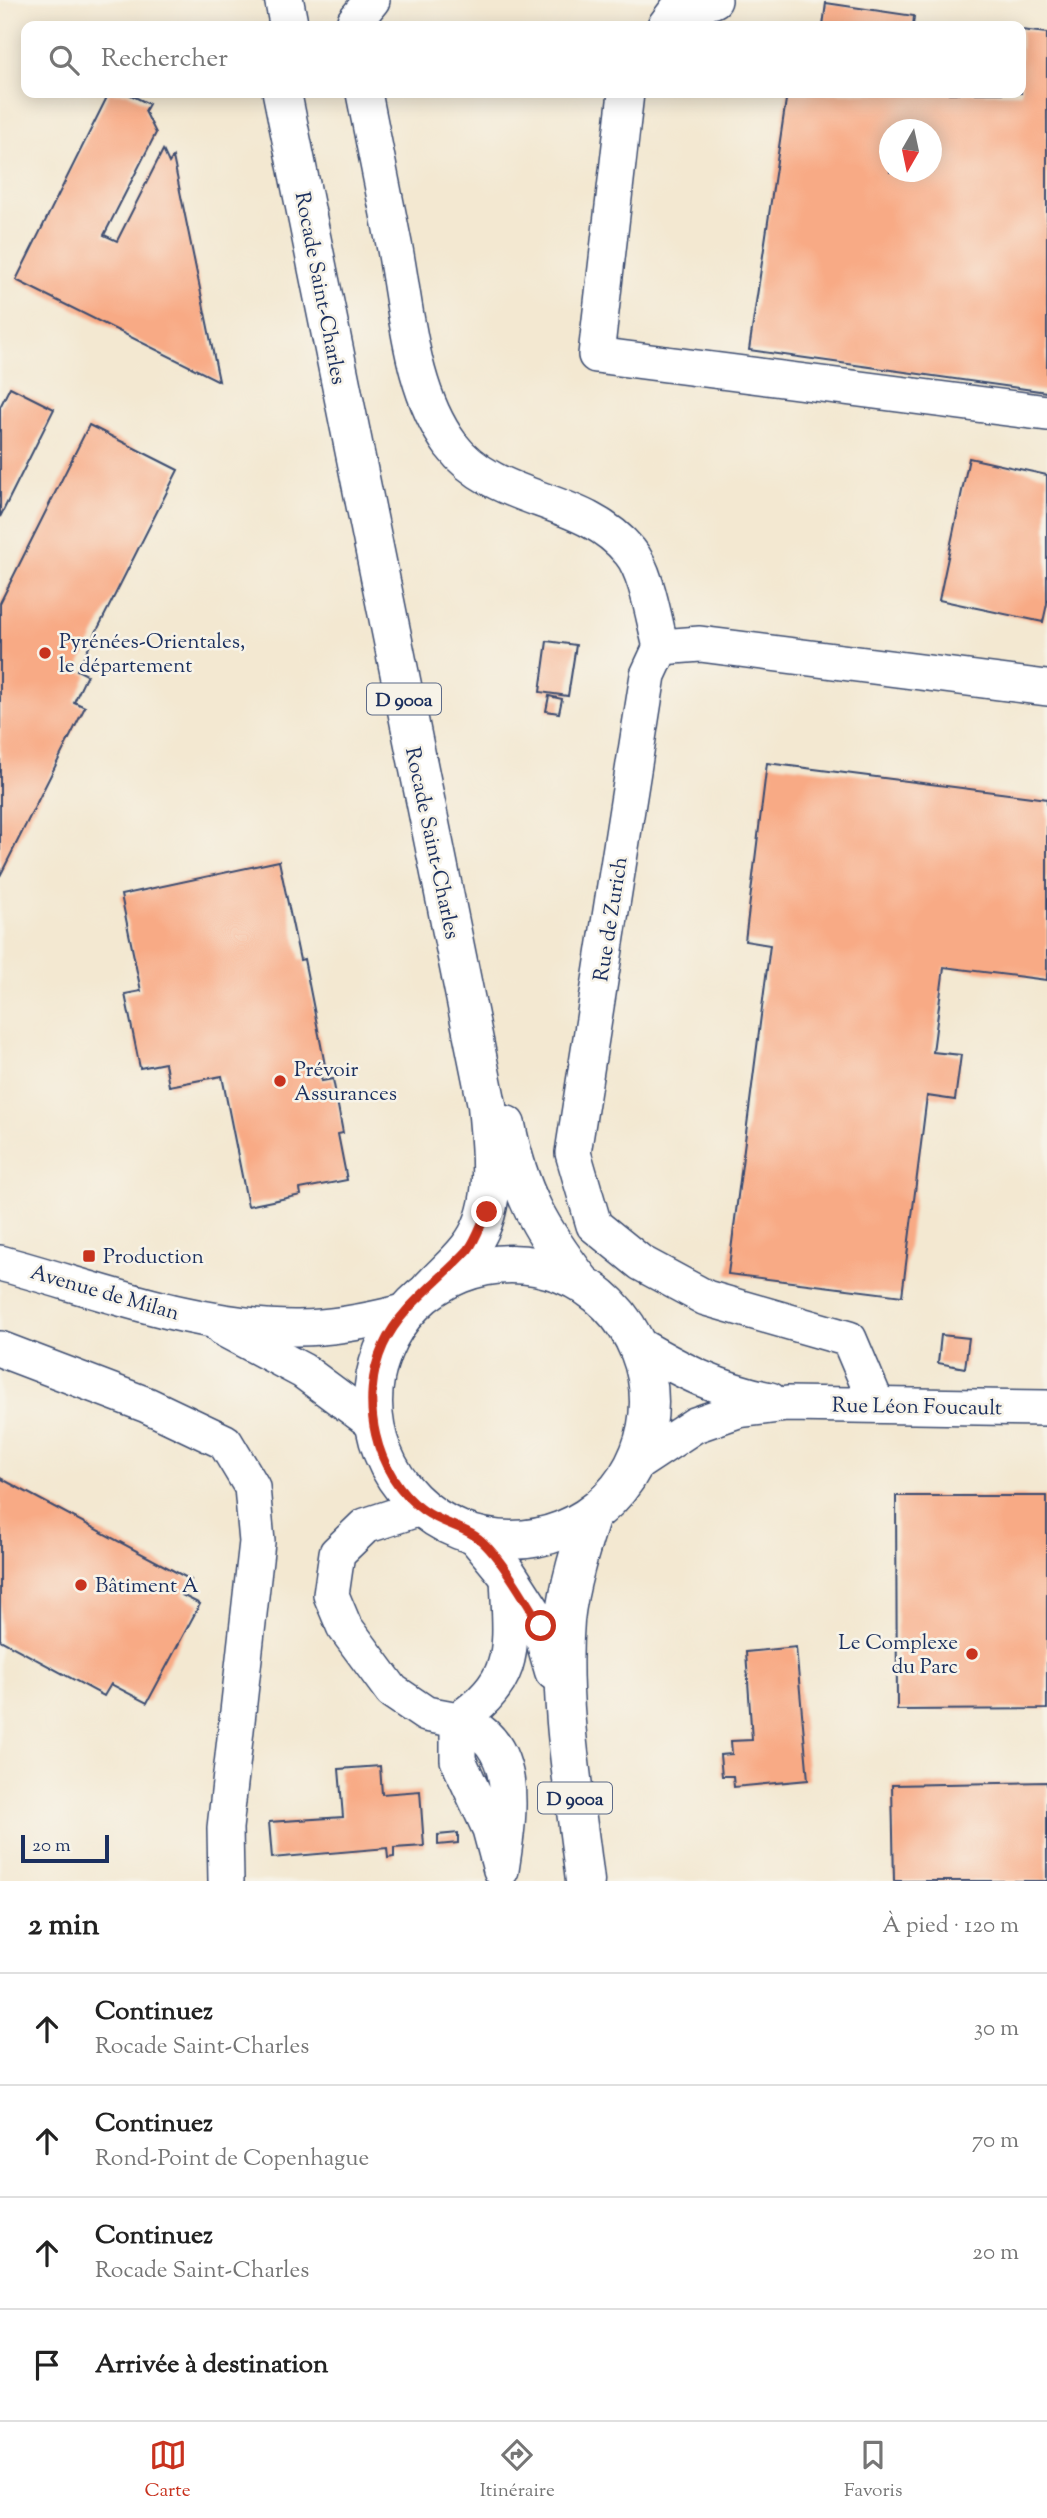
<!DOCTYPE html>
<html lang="fr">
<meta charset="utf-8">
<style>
:root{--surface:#fff;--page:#f2f2f2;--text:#222;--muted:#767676;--line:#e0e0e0;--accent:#c8321e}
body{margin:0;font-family:"Sorts Mill Goudy",serif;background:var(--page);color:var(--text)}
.compass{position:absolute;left:879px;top:119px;width:63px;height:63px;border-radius:50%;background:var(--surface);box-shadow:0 4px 18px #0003;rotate:189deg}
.scale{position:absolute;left:21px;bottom:18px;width:88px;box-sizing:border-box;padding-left:7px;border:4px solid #1b2f5e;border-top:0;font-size:19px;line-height:24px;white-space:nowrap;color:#1b2f5e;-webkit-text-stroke:5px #f7f3e8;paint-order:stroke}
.stop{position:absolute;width:21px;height:21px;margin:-16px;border:5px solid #c8321e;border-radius:50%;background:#fff}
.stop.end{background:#c8321e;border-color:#fff;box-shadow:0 2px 7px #0008}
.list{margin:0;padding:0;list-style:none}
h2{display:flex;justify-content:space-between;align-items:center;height:91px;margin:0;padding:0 28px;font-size:30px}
h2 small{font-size:23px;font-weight:400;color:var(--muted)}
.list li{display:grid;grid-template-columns:46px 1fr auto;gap:21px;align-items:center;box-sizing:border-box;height:112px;padding:0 28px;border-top:2px solid var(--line)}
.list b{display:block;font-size:26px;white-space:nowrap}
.list p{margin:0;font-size:23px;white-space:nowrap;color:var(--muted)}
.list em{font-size:23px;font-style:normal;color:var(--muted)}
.icon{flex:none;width:38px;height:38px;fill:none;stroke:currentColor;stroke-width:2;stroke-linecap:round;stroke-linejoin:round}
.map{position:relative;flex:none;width:1047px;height:1881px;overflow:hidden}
.search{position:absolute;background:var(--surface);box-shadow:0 4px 18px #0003;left:21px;right:21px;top:21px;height:77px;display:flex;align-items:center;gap:18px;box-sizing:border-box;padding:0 24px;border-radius:14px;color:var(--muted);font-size:26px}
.sheet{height:539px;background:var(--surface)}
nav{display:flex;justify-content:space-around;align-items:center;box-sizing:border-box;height:98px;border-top:2px solid var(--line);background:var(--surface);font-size:19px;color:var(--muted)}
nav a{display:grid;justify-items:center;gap:4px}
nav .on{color:var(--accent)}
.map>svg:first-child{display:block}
</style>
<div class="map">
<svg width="1047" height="1881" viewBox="0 0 1047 1881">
<rect width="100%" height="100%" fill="#f7f3e8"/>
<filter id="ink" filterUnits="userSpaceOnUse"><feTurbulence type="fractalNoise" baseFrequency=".0143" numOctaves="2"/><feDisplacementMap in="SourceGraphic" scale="14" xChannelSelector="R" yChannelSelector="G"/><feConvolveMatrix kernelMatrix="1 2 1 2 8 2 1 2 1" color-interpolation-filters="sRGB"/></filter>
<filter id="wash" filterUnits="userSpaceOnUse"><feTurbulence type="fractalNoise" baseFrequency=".00686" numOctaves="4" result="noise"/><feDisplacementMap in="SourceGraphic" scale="28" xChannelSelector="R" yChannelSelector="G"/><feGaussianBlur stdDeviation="1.57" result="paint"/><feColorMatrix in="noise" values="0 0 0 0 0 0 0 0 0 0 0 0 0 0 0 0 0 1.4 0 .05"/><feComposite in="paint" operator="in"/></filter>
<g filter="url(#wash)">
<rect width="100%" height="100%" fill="#f3e8d1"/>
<g id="blocks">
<g fill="#f8aa85" fill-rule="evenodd">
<polygon points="826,3 914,16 913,26 823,26"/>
<path d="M 1021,30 L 1047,33 L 1047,392 L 749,350 L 787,93 L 1021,93 ZM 890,130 L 932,130 L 932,172 L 890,172 Z"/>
<polygon points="109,93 127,93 149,104 145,111 156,133 104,235 117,241 163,150 169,163 173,157 219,381 16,280"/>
<polygon points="10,387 54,409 0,517 0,407"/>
<polygon points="89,425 178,470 77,670 87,675 74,702 85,707 0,876 0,603"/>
<polygon points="969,458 1047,475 1047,604 1043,622 939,600"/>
<polygon points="547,641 576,645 568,696 540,692"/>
<polygon points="549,696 562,699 559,713 546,711"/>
<polygon points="767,763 1047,799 1047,980 944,967 933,1052 961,1055 955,1100 927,1096 902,1296 728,1274 770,945 745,941"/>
<polygon points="279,861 300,960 304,959 326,1070 320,1072 322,1081 333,1079 343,1133 338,1134 347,1180 300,1189 301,1195 248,1206 222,1076 169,1086 165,1063 140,1068 125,994 141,991 121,895"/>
<polygon points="941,1335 969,1338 965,1368 938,1363"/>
<polygon points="0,1478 191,1580 182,1595 200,1604 147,1703 111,1684 104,1696 0,1640"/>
<polygon points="896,1496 1047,1496 1047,1709 897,1710"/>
<polygon points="796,1647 808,1780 734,1787 733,1776 722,1776 720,1755 732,1754 731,1741 752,1740 746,1652"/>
<polygon points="380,1766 382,1794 420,1791 424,1846 394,1848 394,1857 388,1858 387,1848 272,1858 269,1822 343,1817 339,1769"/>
<polygon points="1047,1782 1047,1881 894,1881 892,1785"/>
<polygon points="458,1833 458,1843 438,1845 438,1835"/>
</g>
</g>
</g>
<g filter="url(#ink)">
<use href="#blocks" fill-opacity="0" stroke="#3b4b6f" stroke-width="2"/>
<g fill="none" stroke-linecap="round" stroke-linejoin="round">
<g stroke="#3b4b6f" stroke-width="38">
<g id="minor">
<polyline points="355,26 355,21 372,0"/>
<polyline points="665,26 677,10 714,0"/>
<path d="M 364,93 C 374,145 385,197 395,249 C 407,313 411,391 451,445 C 496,505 583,494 630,552 C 647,572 654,621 661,647"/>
<polyline points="626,93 596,355 1047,413"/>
<path d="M 0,1263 C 97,1289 197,1329 298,1328 C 335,1328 369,1321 404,1312"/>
<polyline points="222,1328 303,1371 373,1423"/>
<path d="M 638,1345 C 684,1372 717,1389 770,1400"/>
<polyline points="0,1349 147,1405 225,1442 252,1487 257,1542 225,1828 226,1881"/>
<polyline points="877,1405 849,1339 706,1298 641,1263 594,1225 573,1153 648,675 661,647 700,644 1047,688"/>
<polyline points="636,1464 695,1425 738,1410 787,1404 1047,1408"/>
<path d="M 420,1508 L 365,1526 L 337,1553 L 331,1595 L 344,1626 L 392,1691 L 426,1714 L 458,1720 C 521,1678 510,1643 508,1575"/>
<path d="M 458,1720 C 523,1742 509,1817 501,1870 L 490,1829 L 458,1760 Z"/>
</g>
</g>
<g stroke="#3b4b6f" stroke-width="41">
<g id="major">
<polyline points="284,0 289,26"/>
<path d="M 282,93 L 487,1105 C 491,1152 500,1210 468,1249 C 457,1263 442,1276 430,1289"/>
<path d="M 506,1125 C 519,1192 540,1229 581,1282"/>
<circle cx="511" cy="1402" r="138"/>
<polyline points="476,1536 508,1575 541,1626 554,1671"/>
<path d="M 585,1881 C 575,1795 558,1706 565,1620 C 569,1584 580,1550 591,1516"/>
</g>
</g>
<use href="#minor" stroke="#fff" stroke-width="35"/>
<use href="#major" stroke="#fff" stroke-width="38"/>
</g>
</g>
<g fill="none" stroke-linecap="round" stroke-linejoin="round" filter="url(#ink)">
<path stroke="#c8321e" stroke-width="9" d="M 487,1212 C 481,1224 476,1240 468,1250 C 440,1281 401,1306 383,1346 C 359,1399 374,1475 423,1510 C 441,1523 460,1526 475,1536 C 497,1550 527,1603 541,1626"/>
</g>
<g fill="#c8321e" stroke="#f7f3e8" stroke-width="2.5">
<circle cx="45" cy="653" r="7"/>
<circle cx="280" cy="1081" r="7"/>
<rect x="82" y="1249" width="14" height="14" rx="3.5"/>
<circle cx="81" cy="1585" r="7"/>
<circle cx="972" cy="1654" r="7"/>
</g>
<g text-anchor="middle" stroke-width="5" stroke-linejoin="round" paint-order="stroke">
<g fill="#f7f3e8" stroke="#5d6a87" stroke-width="2">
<rect x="367" y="683.5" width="74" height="31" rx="5"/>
<rect x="538" y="1782.5" width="74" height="31" rx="5"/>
</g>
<g font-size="19" font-weight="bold" fill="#1b2f5e">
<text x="404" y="706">D 900a</text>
<text x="575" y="1805">D 900a</text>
</g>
<g font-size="21" fill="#1b2f5e" stroke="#f7f3e8">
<text transform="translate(321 288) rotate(79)" y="7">Rocade Saint-Charles</text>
<text transform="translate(433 843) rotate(78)" y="7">Rocade Saint-Charles</text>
<text transform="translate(610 919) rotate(-81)" y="7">Rue de Zurich</text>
<text transform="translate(105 1292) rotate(16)" y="7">Avenue de Milan</text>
<text transform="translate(917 1406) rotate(1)" y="7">Rue Léon Foucault</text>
</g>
<g font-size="21" fill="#1b2f5e" stroke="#f7f3e8" text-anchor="start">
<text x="59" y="648">Pyrénées-Orientales,<tspan x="59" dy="24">le département</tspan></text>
<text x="294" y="1076">Prévoir<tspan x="294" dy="24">Assurances</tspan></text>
<text x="103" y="1263">Production</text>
<text x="95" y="1592">Bâtiment A</text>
<text x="958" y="1649" text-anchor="end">Le Complexe<tspan x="958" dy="24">du Parc</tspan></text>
</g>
</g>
</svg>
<svg class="compass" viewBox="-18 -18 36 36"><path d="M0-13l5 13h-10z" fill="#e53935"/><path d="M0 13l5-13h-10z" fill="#767676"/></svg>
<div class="scale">20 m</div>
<div class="stop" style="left:541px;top:1626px"></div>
<div class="stop end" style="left:487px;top:1212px"></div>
<div class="search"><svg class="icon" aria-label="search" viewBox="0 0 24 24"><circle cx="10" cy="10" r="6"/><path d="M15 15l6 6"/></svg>Rechercher</div>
</div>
<section class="sheet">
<h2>2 min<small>À pied · 120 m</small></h2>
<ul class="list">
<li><svg class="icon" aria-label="ahead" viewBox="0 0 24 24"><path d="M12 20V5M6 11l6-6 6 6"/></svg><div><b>Continuez</b><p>Rocade Saint-Charles</p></div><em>30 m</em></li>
<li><svg class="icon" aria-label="ahead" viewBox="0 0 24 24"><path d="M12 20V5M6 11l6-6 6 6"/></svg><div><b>Continuez</b><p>Rond-Point de Copenhague</p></div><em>70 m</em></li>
<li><svg class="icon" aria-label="ahead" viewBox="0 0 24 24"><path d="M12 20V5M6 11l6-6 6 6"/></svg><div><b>Continuez</b><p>Rocade Saint-Charles</p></div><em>20 m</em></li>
<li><svg class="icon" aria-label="arrive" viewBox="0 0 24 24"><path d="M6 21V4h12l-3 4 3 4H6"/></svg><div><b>Arrivée à destination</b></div></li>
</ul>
</section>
<nav>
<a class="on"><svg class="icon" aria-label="map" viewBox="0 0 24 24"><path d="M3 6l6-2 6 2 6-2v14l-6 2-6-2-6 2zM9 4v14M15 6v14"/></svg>Carte</a>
<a><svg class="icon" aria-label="directions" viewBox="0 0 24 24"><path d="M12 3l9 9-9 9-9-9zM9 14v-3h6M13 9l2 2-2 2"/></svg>Itinéraire</a>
<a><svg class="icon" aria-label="saved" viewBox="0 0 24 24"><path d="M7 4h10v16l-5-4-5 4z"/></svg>Favoris</a>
</nav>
